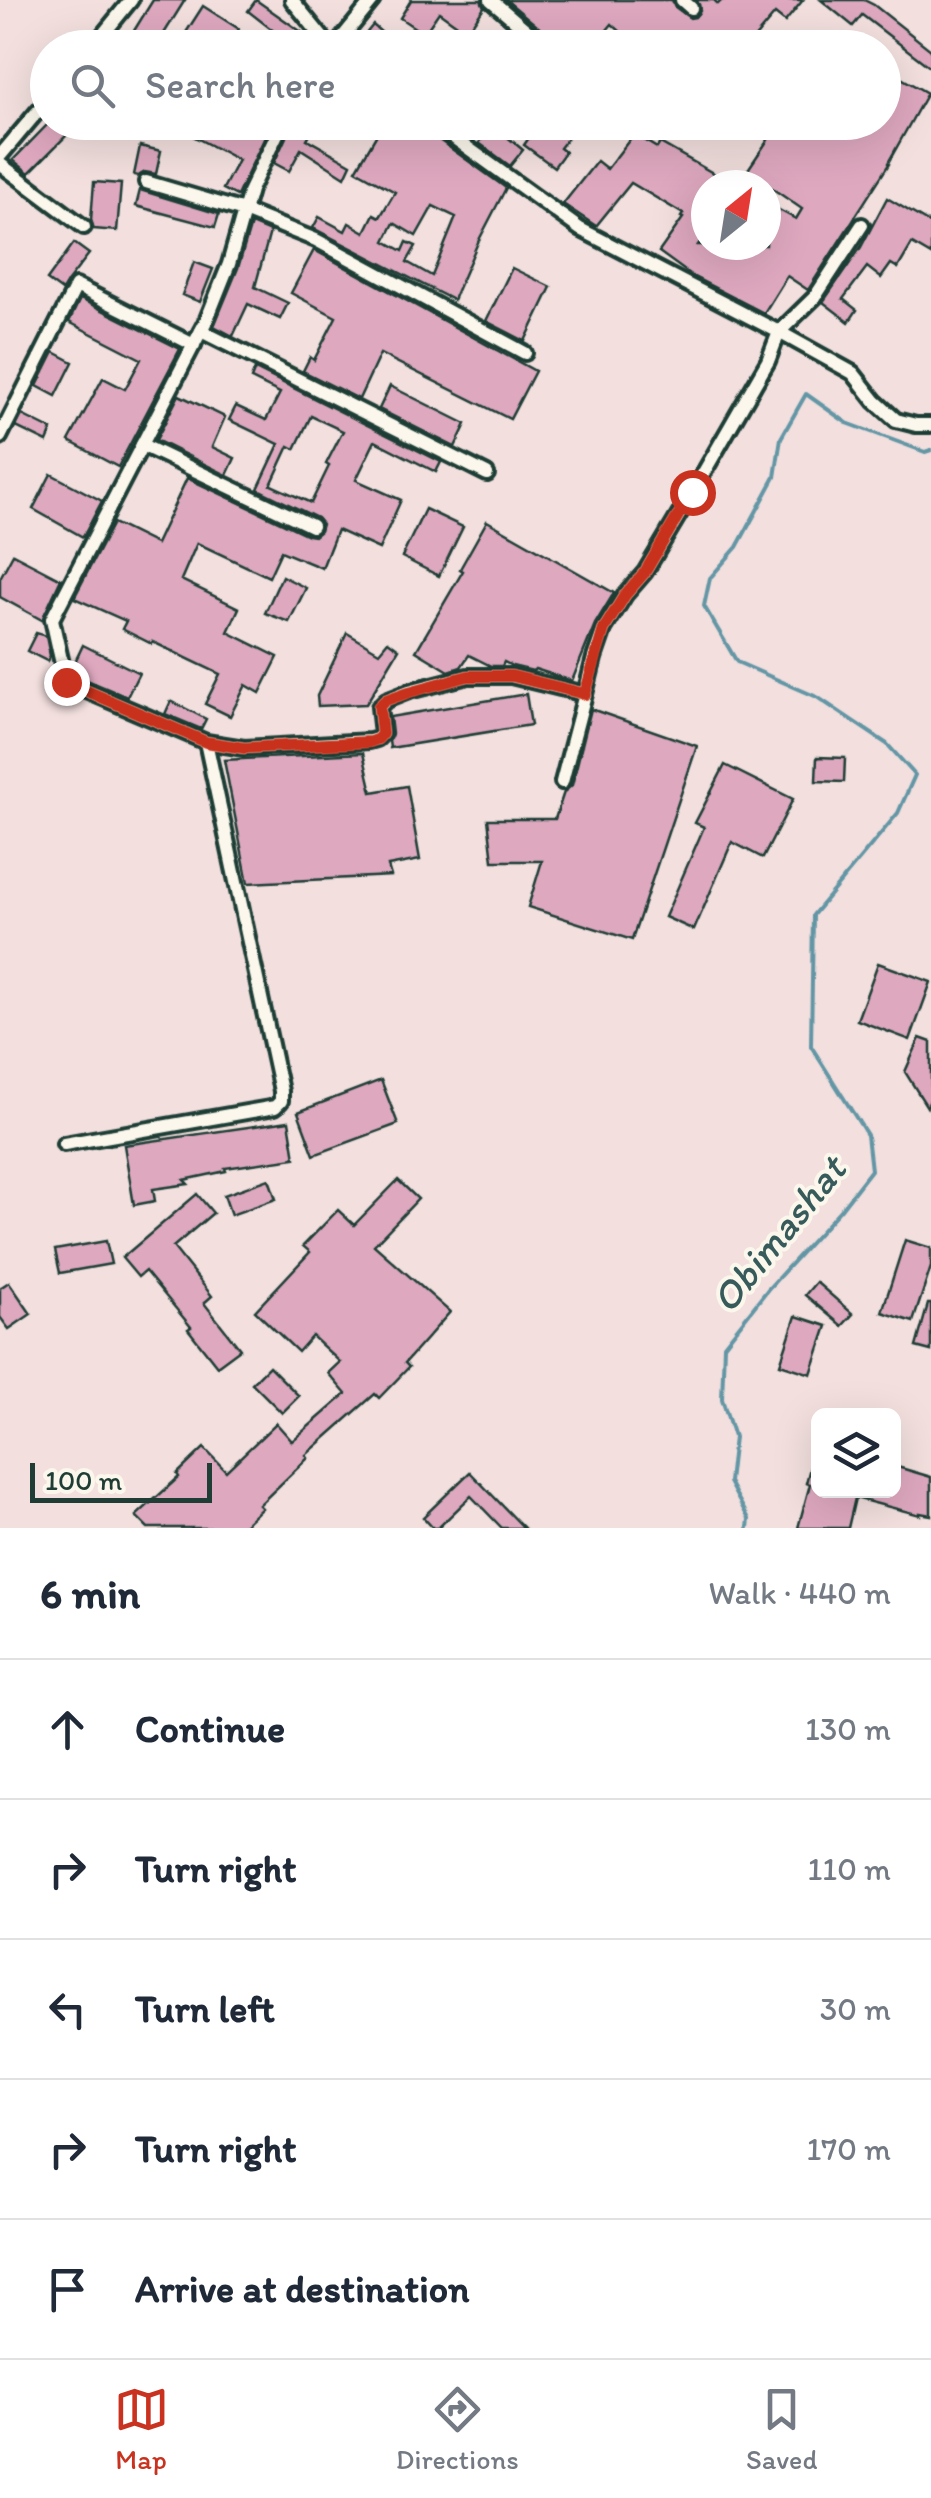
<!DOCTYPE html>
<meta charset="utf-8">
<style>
:root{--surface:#fff;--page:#f2f2f3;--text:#1f2937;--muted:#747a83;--line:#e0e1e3;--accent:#c8321e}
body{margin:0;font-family:Itim,sans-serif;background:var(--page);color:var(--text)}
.controls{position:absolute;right:30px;bottom:30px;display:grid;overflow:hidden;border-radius:15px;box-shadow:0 10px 40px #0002}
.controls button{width:90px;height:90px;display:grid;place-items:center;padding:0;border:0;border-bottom:2px solid var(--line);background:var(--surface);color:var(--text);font:50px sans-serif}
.compass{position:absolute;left:691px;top:170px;width:90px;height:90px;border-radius:50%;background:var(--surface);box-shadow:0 10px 40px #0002;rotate:30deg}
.scale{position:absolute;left:30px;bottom:25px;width:182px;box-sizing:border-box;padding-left:10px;border:5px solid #1f3d34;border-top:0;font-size:28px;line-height:35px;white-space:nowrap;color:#1f3d34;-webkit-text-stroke:8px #fbf7ec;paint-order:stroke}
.stop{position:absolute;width:30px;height:30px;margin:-22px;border:8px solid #c8321e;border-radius:50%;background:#fff}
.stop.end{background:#c8321e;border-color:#fff;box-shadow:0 2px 10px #0008}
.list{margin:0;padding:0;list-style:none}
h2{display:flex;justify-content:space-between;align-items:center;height:130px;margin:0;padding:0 40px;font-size:42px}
h2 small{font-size:32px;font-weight:400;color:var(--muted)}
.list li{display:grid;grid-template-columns:65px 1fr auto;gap:30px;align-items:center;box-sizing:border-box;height:140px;padding:0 40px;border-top:2px solid var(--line)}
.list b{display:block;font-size:38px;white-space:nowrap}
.list em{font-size:32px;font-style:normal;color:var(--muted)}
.icon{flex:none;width:55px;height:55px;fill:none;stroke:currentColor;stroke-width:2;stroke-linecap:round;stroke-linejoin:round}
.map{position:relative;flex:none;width:931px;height:1528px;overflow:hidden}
.search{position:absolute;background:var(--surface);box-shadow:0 10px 40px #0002;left:30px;right:30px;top:30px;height:110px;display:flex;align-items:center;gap:25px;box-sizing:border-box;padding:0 35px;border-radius:55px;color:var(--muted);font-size:38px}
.sheet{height:830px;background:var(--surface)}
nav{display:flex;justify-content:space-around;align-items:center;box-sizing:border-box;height:140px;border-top:2px solid var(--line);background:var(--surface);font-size:28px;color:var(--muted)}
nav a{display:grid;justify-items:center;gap:5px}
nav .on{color:var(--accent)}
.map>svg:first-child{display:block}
</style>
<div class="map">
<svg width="931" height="1528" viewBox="0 0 931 1528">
<rect width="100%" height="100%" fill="#f2dfde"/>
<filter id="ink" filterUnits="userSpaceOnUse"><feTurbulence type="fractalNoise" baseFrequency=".01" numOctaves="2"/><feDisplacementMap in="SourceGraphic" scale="20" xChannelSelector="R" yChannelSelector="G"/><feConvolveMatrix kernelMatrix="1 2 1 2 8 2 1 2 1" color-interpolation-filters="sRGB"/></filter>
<g filter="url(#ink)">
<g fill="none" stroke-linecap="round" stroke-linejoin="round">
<polyline stroke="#6396a5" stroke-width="4" points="748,1528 749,1519 729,1482 734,1437 722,1399 724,1345 768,1289 840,1210 871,1170 867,1135 811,1046 813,915 898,813 915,775 887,744 817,697 737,662 704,606 710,578 737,547 775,477 781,438 806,394 847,423 925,452 931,450"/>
</g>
<g fill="#dea8bf" stroke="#1f3d34" stroke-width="2.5" fill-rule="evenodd">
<polygon points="153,0 185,0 155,48 135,48 127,42"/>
<polygon points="256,0 310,38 318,48 278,48 284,39 248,11"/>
<polygon points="411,0 481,0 484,7 467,32 439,12 424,34 400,18"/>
<polygon points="506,0 672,0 675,7 690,18 695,17 700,11 697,0 714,0 718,4 722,0 803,0 785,22 775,14 746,48 639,48 612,24 592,48 558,48 554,40"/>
<polygon points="821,0 864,0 874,5 931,50 931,68 862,15 853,26"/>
<polygon points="203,6 239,29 227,48 176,48"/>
<polygon points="373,25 389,39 381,48 354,48"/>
<polygon points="884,68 927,93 888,163 889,164 808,290 787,276 764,313 692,276 659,252 683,218 681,217 683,214 631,183 596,226 563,204 597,161 607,169 634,134 657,148 660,143 734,185 706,185 706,234 698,245 766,245 766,203 796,219 802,209 747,171 780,122 823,122 831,128 834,122 884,122"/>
<polygon points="50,122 80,122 29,173 13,160"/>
<polygon points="198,122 272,122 237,196 223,189 238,160 191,135"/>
<polygon points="293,122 317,122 307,139 351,164 345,177 301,149 289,171 274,163"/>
<path d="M 384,122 L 414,122 L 506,188 L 479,240 L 453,300 L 313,228 L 319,217 L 345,231 L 349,223 L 365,232 L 374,214 L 380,217 L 395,192 L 356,170 ZM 433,206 L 456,217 L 432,276 L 407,262 L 416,246 L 407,242 L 403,251 L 385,241 L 394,223 L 416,236 Z"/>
<polygon points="540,122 553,122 570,135 560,148 565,152 554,167 524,145"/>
<polygon points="493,125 523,150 510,166 479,143"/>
<polygon points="140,146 161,151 156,174 145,172 138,176 134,175"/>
<polygon points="94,182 121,184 117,231 94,229 91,220"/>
<polygon points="140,190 219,214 215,227 136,206"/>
<polygon points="887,198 931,224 931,255 912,244 898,268 891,264 881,278 867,267 843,299 857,310 849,322 823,302 861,247"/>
<polygon points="251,224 270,232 255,287 288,303 280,319 248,304 233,336 214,326 238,268"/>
<polygon points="74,243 89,254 68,281 62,291 47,280"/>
<polygon points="314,250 535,371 510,419 380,354 359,399 303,371 310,357 314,360 336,317 291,293"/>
<polygon points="194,262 213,269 200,302 182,295"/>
<polygon points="512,268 551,287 525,341 486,321"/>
<polygon points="80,299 180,349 118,467 69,441 103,378 125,389 141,359 69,322"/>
<polygon points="54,352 73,362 56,396 37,386"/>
<path d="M 255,369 L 441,462 L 436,472 L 375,441 L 356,480 L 401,500 L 379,549 L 337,530 L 322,568 L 281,551 L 269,577 L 197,543 L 181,580 L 239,608 L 228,632 L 278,657 L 260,693 L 246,685 L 230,716 L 205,704 L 220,674 L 153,642 L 152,644 L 122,629 L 126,621 L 74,598 L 113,523 L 156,544 L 187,478 L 308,535 L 314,536 L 320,531 L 322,524 L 317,518 L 258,489 L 279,444 L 229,420 L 236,406 L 266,420 L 280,393 L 251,379 ZM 311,416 L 343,431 L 326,464 L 329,466 L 311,503 L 271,485 L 289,446 L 295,449 Z"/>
<polygon points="390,386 466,424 455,447 379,409"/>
<polygon points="179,395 225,417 212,447 235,458 227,475 156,440"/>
<polygon points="22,415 52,430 47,442 16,427"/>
<polygon points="51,474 102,501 83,537 33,509"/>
<polygon points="425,509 463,527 439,576 402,557"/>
<polygon points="487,521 614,593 595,624 572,681 535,669 533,671 512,666 504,662 502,666 491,666 469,655 461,667 449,671 416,651 463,571 460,569"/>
<polygon points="13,554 61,579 42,620 0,597 0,578"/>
<polygon points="282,576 306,588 289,622 265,613"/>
<polygon points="36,633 46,636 50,656 47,661 27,651"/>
<polygon points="347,633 379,652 388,641 399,649 366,704 318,706 317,696"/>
<polygon points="83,645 139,673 127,697 75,675 73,666"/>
<polygon points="526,694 531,725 390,748 389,741 392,734 390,717"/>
<polygon points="171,701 206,719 201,729 165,714"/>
<polygon points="591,709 697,746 632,940 528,907 542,861 493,861 488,819 555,819 564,792 572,785"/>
<polygon points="363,753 372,792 407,786 420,860 388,866 391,876 248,883 224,760"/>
<polygon points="817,757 845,758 844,782 816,781"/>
<polygon points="725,765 793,799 763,858 732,842 694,930 665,917 704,827 695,823"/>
<polygon points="878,963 931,982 910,1040 857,1020"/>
<polygon points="920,1038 931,1042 931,1098 927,1107 905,1072"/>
<polygon points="381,1080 398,1124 314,1155 298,1112"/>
<polygon points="289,1121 295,1158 225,1168 226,1171 184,1180 188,1184 153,1189 155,1201 134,1205 124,1145"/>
<polygon points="269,1179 276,1199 231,1215 224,1195"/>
<polygon points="398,1180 418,1199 374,1245 450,1312 405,1363 409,1367 379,1398 375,1394 306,1455 308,1458 259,1505 262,1508 241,1528 148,1528 136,1516 179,1477 177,1474 204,1448 226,1471 276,1423 292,1441 346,1394 328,1373 340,1362 312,1336 298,1352 255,1311 310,1252 303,1246 338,1210 354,1225"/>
<polygon points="197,1194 213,1213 173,1247 212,1296 204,1303 240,1349 217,1366 188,1329 191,1327 145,1271 138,1277 122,1258"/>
<polygon points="905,1240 931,1248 931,1267 913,1322 882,1312"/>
<polygon points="106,1241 111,1264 60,1273 55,1250"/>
<polygon points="9,1282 31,1314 9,1329 0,1317 0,1288"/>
<polygon points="816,1282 853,1314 842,1326 805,1295"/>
<polygon points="928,1304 931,1304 931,1351 916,1347"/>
<polygon points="796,1316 827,1326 811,1374 780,1364"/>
<polygon points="269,1366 299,1396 282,1413 252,1383"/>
<polygon points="815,1448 818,1449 818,1490 894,1490 894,1466 931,1477 931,1515 920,1513 920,1515 855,1498 848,1528 798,1528 810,1484 806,1483"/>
<polygon points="470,1472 524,1528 502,1528 471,1496 438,1528 433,1528 423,1517"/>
</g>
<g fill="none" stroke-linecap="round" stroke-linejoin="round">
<g stroke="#1f3d34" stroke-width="20">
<g id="minor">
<polyline points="292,0 331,48"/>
<polyline points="491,0 547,48"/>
<polyline points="682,0 691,8"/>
<polyline points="92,48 131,0"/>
<polyline points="334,48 373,0"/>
<polyline points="283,122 250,190 229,264 207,319 52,619 66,682 206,742 244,748 370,741 377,739 382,734 379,707 386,700 409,691 468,676 511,676 585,694 594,658 604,629 625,595 645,572 692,493 768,361 779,332 580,229 432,122"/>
<polyline points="636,122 646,131"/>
<polyline points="0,156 48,99"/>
<polyline points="0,164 84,227"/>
<polyline points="146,182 244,211 316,240 525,353"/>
<polyline points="862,225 815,297 779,332 853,373 875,401 896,420 916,425 931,425"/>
<polyline points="201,331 487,474"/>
<polyline points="0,437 76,286 194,345"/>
<polyline points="142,445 312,526"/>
<polyline points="562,782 585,694"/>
<polyline points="64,1144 275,1107 281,1101 281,1091 206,742"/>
</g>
</g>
<use href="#minor" stroke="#fbf7ec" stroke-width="12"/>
</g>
</g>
<g fill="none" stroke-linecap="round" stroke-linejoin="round" filter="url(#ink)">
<polyline stroke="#c8321e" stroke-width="12" points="66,682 206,742 244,748 370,742 378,739 382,734 379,706 386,700 409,692 468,676 512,676 585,694 604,629 625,595 645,572 692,492"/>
</g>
<g text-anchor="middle" stroke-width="8" stroke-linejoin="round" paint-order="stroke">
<g font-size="40" font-style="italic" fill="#365b5a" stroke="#fbf7ec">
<text transform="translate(778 1234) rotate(-51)" y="14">Obimashat</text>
</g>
</g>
</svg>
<div class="controls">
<button><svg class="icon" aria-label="layers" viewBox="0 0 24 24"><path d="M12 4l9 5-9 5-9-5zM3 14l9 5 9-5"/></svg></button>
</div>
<svg class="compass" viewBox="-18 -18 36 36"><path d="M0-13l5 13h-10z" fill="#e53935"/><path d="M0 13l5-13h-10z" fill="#747a83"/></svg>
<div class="scale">100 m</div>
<div class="stop" style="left:692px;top:492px"></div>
<div class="stop end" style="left:66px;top:682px"></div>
<div class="search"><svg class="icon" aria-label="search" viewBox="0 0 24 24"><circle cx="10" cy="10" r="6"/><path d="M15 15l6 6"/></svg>Search here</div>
</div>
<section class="sheet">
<h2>6 min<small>Walk · 440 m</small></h2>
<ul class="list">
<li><svg class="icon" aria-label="ahead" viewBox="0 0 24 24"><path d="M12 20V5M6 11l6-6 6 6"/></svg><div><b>Continue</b></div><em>130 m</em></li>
<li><svg class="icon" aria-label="right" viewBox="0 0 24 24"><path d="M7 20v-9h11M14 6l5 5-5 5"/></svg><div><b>Turn right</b></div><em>110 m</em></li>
<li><svg class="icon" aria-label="left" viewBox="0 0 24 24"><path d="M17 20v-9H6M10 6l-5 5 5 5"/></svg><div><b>Turn left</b></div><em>30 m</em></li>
<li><svg class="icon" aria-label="right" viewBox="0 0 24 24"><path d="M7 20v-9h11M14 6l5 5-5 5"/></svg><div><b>Turn right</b></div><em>170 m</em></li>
<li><svg class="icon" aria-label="arrive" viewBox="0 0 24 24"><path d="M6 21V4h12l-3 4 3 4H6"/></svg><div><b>Arrive at destination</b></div></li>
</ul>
</section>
<nav>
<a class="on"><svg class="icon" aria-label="map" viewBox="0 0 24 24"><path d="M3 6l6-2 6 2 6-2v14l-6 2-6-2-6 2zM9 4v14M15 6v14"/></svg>Map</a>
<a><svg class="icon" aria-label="directions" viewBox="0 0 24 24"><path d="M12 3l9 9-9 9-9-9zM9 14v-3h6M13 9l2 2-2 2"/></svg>Directions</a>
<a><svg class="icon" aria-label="saved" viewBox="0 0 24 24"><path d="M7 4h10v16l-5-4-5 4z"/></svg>Saved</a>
</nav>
